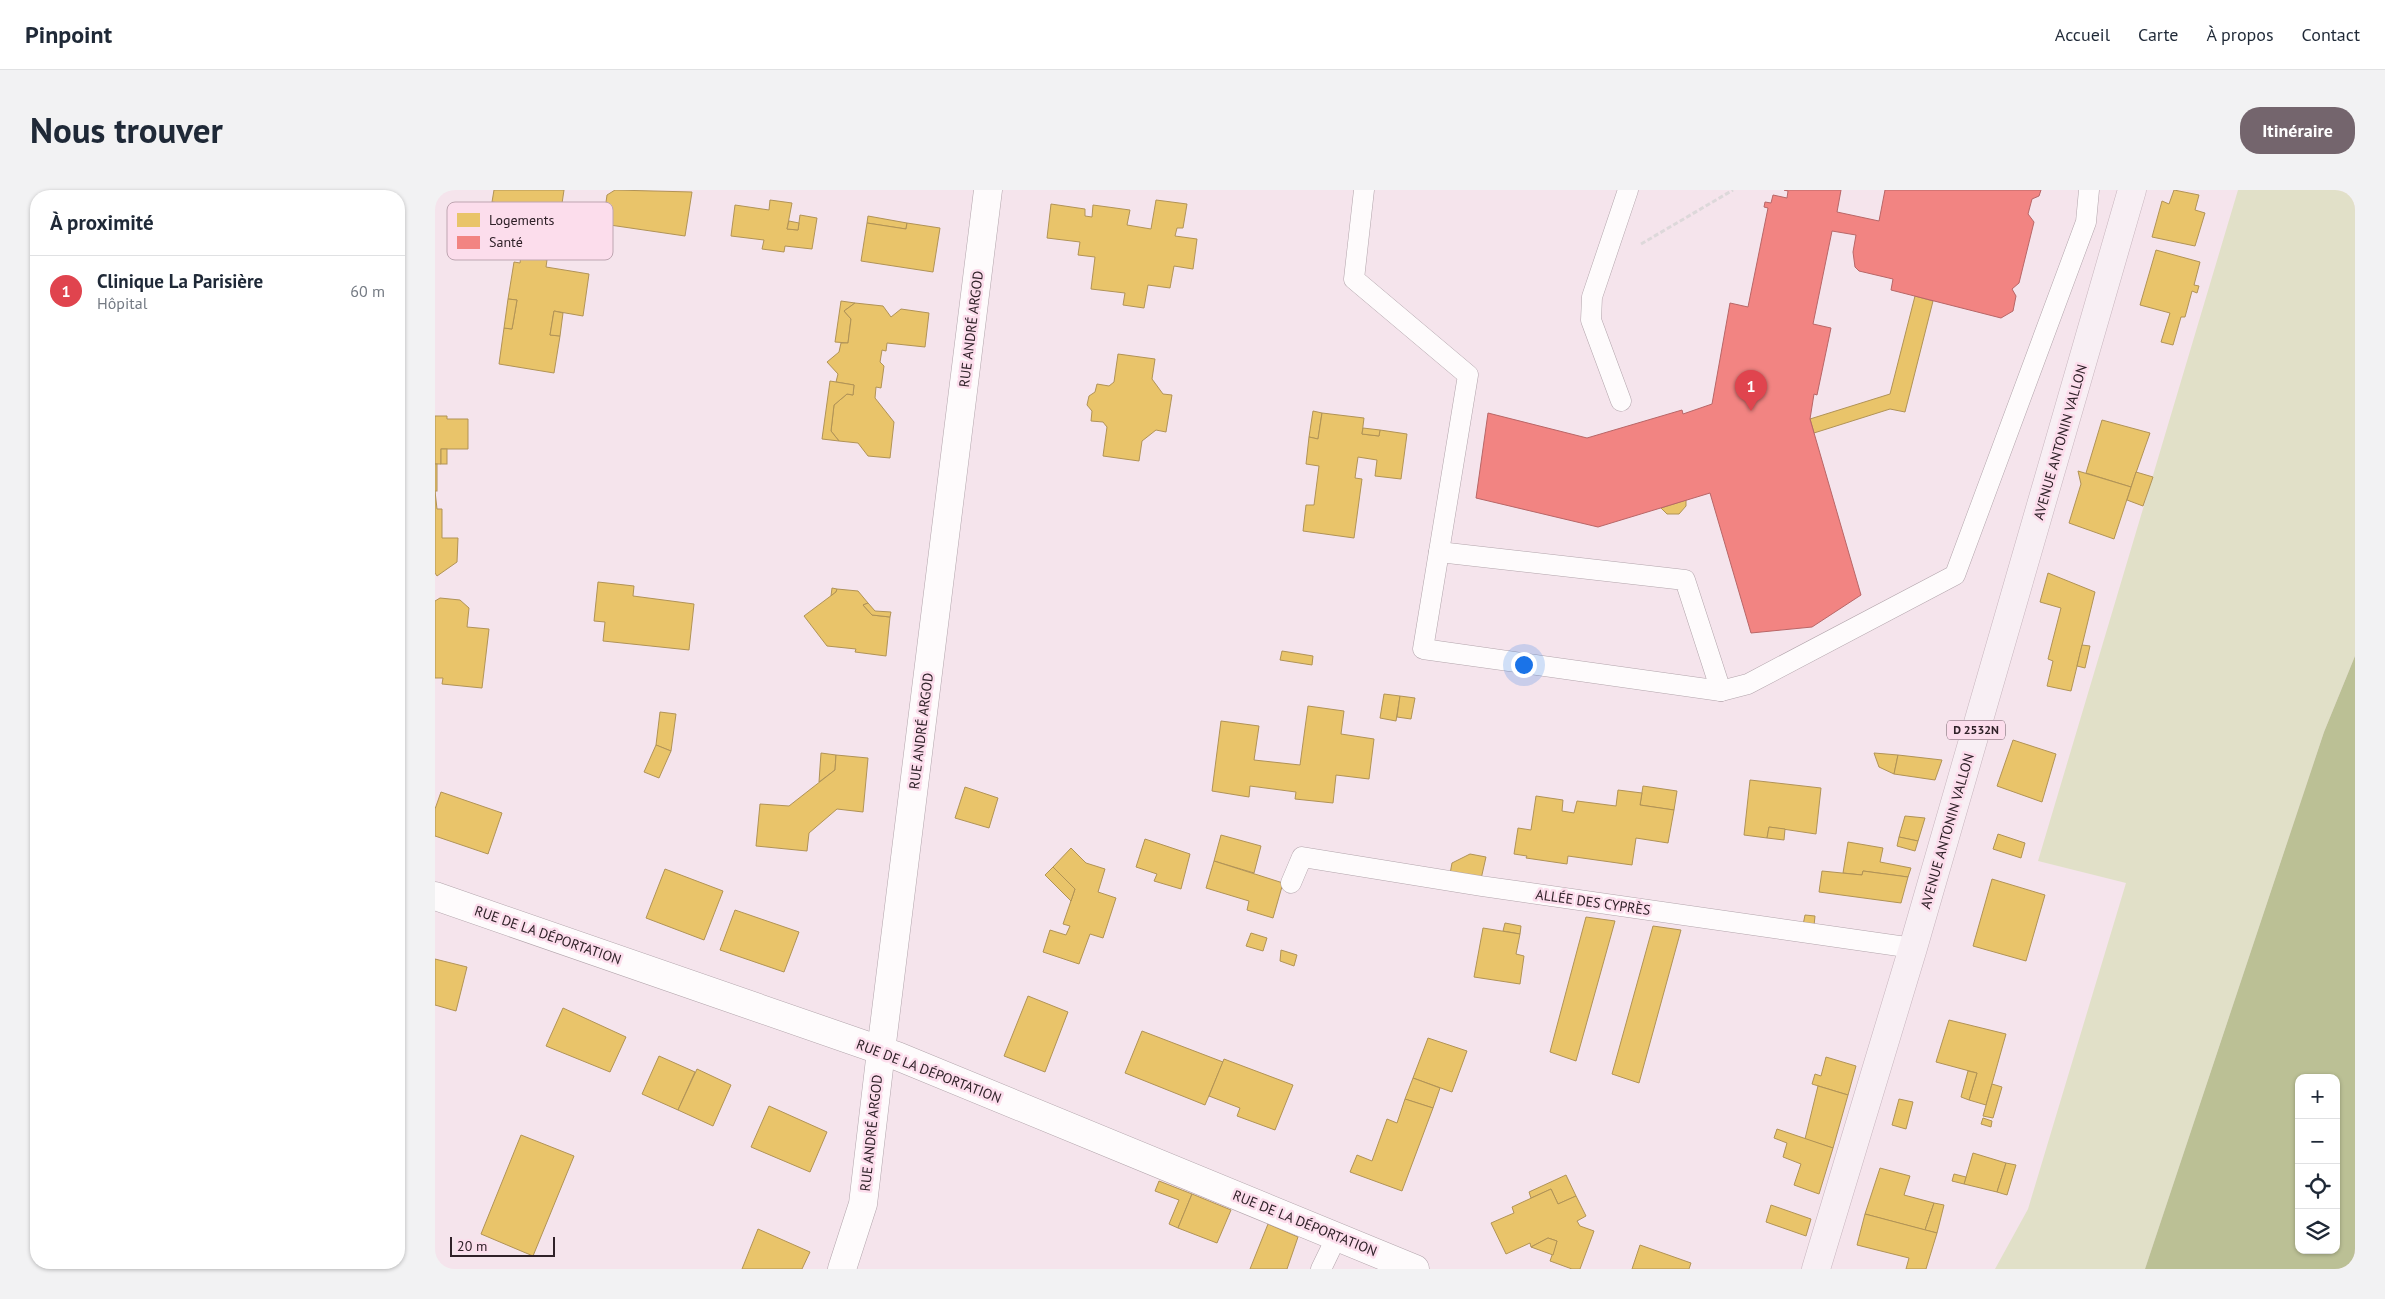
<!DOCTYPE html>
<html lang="fr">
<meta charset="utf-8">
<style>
:root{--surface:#fff;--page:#f2f2f3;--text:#1f2937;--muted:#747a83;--line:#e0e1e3;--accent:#74656d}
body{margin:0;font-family:"PT Sans",sans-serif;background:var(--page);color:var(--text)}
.controls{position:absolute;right:15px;bottom:15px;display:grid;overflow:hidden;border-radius:10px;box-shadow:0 1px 4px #0004}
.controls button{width:45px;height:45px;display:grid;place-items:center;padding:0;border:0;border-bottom:1px solid var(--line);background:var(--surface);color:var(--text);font:25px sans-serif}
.scale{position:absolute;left:15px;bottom:12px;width:105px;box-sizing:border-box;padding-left:5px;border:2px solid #2f2128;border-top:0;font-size:14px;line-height:18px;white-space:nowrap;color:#2f2128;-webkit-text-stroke:4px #fcddec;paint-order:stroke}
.you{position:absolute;left:1088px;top:474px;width:18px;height:18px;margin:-12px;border:4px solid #fff;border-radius:50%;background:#1a73e8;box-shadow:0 0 0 8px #1a73e833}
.badge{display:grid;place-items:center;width:32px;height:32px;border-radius:50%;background:var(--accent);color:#fff;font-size:16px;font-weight:700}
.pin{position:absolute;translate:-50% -41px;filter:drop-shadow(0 1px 2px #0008)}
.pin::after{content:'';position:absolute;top:26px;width:18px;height:15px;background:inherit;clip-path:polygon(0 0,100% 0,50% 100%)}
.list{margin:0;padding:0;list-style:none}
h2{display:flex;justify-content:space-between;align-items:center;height:65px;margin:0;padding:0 20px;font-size:21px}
h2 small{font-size:16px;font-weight:400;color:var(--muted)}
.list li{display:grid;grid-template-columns:32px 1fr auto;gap:15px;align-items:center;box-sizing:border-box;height:70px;padding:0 20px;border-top:1px solid var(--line)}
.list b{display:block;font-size:19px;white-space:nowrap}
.list p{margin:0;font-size:16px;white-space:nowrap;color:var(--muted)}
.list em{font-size:16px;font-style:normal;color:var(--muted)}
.icon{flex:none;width:28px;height:28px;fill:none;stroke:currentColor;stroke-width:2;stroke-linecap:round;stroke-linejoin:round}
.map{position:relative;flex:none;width:1920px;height:1079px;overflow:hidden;border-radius:20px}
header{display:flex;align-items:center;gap:30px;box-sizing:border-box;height:70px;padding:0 25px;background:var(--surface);border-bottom:1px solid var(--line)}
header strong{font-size:24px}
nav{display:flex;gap:28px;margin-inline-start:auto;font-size:18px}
.intro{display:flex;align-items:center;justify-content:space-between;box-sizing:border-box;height:120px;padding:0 30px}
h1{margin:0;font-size:35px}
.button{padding:12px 22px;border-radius:20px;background:var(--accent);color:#fff;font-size:18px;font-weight:700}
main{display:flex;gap:30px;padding:0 30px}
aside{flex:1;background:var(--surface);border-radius:20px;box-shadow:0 1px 4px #0004}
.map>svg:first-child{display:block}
</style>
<header>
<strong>Pinpoint</strong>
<nav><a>Accueil</a><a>Carte</a><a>À propos</a><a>Contact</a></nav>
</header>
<div class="intro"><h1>Nous trouver</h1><a class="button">Itinéraire</a></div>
<main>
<aside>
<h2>À proximité<small></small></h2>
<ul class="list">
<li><span class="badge" style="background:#e0444e">1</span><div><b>Clinique La Parisière</b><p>Hôpital</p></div><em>60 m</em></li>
</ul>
</aside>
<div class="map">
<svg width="1920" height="1079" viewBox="0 0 1920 1079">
<rect width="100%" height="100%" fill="#f5e4ec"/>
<polygon fill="#e1e0c8" points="1803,0 1920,0 1920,466 1889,542 1710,1079 1560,1079 1593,1019 1691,693 1603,671"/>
<path fill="#bbc095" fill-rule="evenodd" d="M 1920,466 L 1920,1079 L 1710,1079 L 1889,542 ZM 1864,888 L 1901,888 L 1901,1060 L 1864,1060 Z"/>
<g fill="#e9c46a" stroke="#b19356">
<polygon points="59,0 129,0 125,27 104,24 104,19 57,12"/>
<polygon points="180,0 257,2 250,46 168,34 172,5"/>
<polygon points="1739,0 1764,5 1760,20 1770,23 1760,56 1717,47 1727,11 1734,14"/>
<polygon points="335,10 357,13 352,39 363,40 365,25 382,28 377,59 350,56 349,62 327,59 329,50 296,46 300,15 334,20"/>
<polygon points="721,10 752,14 748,38 742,38 740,46 762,49 758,79 739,76 735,98 713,95 709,118 688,115 690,103 656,99 660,67 643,65 645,52 612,48 616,14 650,19 650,26 657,27 658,15 695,20 692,35 716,39"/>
<polygon points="433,26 472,33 471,39 432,33"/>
<polygon points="354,31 364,33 363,40 352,39"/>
<polygon points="432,33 471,39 472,33 505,38 498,82 426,71"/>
<polygon points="1721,60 1765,72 1759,95 1764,96 1762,103 1757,101 1750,127 1746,127 1738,155 1726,152 1735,123 1705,115"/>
<polygon points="86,65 112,70 111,77 154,84 148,126 119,121 115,145 125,146 119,183 64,174 69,138 77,139 82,110 73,109 79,72 85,73"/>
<polygon points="1480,106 1498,111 1470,222 1455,219 1379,243 1375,229 1455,204"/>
<polygon points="73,109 82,110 77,139 69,138"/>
<polygon points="406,111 420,113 409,121 416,129 413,153 400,152"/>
<polygon points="420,113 448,116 456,127 466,119 494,123 490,157 452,153 451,161 447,160 445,172 449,176 446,198 441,197 440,208 459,232 455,268 433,266 423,253 404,251 396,241 399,215 412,204 418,205 419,195 401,192 403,184 392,172 404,162 406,153 413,153 416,129 409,121"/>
<polygon points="119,121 128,123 125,146 115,145"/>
<polygon points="683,164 720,169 717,189 728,204 737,205 731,242 721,240 707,251 704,271 668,266 672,237 668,232 656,231 657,221 652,215 654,206 660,202 662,194 674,196 679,192"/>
<polygon points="395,191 419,195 418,205 412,204 399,215 396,241 404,251 387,249"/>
<polygon points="878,221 887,223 883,249 874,247"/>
<polygon points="887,223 929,228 927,244 944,246 945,240 972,244 966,289 940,286 942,270 923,267 920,288 927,289 919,348 868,341 871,315 879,315 884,276 871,274 874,247 883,249"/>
<polygon points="0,226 12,226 12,229 33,229 33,259 6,259 6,274 0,274"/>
<polygon points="1667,230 1715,243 1696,297 1651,283"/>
<polygon points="928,238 945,240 944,246 927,244"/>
<rect x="6" y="259" width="6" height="15"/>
<rect x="0" y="274" width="2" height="27"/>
<polygon points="1643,281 1696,297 1679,349 1634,333 1646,294"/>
<polygon points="1701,282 1718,287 1708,316 1692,310"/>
<polygon points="0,301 2,319 7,319 7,348 23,348 22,372 2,386 0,383"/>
<polygon points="1251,310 1251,316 1244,324 1232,324 1226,318"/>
<polygon points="1613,383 1660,402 1636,501 1612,496 1618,471 1613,469 1626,418 1605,412"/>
<polygon points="163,392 199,396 198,406 259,414 254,460 168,451 170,432 159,431"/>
<polygon points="397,398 402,399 401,402 396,406"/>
<polygon points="402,399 423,401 433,413 428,415 437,425 455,427 451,466 420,462 421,459 392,456 369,426 401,402"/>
<polygon points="5,408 25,410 34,418 32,437 54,439 47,498 7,494 8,488 0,488 0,411"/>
<polygon points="433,413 440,421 456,422 455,427 437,425 428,415"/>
<polygon points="1647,455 1655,456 1650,478 1642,476"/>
<polygon points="847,461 878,466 877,475 845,470"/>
<polygon points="949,504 965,506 961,531 945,528"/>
<polygon points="965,506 980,508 976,529 962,527"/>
<polygon points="873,516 909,521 906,544 939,549 934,589 901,585 898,613 860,609 861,602 815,596 814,607 777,601 786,531 824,536 819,570 865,575"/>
<polygon points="225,522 241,524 236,561 221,555"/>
<polygon points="1578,550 1621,564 1607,612 1562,596"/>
<polygon points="221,555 236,561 224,588 209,582"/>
<polygon points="386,563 401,565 400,580 384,592"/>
<polygon points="1439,563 1463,565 1459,584 1444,577"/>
<polygon points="401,565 433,568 428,622 402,619 374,643 372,661 321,656 325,614 354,616 400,580"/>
<polygon points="1463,565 1507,570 1500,590 1459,584"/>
<polygon points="1315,590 1386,598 1381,644 1334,637 1332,648 1309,645"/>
<polygon points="1208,596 1242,601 1239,620 1205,615"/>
<polygon points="530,597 563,608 554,638 520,628"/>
<polygon points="1183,600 1207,603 1205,615 1239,620 1233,653 1201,648 1197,675 1133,666 1132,674 1091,668 1092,666 1079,664 1083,638 1096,640 1101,606 1128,610 1127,621 1139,623 1142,611 1181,616"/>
<polygon points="6,602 67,623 53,664 0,646 0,619"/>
<polygon points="1470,626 1490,628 1483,651 1464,647"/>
<polygon points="1334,637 1350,639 1349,650 1332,648"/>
<polygon points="1563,644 1590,653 1586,668 1558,659"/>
<polygon points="786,645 826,656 819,683 779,671"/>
<polygon points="1464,647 1483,651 1480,661 1462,656"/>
<polygon points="710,649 755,664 746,699 719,691 722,684 701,677"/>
<polygon points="1413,652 1448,658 1445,672 1476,678 1473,687 1428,681 1427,685 1408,683"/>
<polygon points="636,658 651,673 670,679 663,702 681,708 668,748 655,744 644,774 608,762 615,740 631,745 635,736 628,734 640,699 618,677"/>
<polygon points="1035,664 1051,667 1046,689 1015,684 1017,673"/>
<polygon points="779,671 848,693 838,728 812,720 814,711 771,698"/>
<polygon points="618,677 640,699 636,711 610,685"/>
<polygon points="230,679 288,701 269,750 211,728"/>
<polygon points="1387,681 1427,685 1428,681 1473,687 1466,713 1384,702"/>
<polygon points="1557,689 1610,705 1591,771 1538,756"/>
<polygon points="300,720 364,742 349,782 285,760"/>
<polygon points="1370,725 1380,726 1379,736 1368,735"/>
<polygon points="1151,727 1180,731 1141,871 1115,862"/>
<polygon points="1070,733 1086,736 1085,744 1068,741"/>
<polygon points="1218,736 1246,740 1204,893 1177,884"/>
<polygon points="1048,738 1085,744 1081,764 1089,766 1085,794 1039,787"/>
<polygon points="816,743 832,748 828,761 811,756"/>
<polygon points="846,760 862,765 859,776 845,771"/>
<polygon points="0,769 32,777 21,821 0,815"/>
<polygon points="593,806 633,822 610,882 569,866"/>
<polygon points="128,818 191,847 175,882 111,856"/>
<polygon points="1514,830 1571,844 1551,915 1534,910 1542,883 1501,872"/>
<polygon points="707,841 788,872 770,915 690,883"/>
<polygon points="993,848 1032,861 1017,902 978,888"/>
<polygon points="224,866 260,882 243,920 207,904"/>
<polygon points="1391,867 1421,876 1413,905 1377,894 1380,884 1386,886"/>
<polygon points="789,869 858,895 840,940 802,926 805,918 774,906"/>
<polygon points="262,879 296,895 278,936 243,920"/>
<polygon points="1533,881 1542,883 1534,910 1526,907"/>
<polygon points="978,888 1005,898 998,918 970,909"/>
<polygon points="1557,894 1567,897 1558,928 1548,926"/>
<polygon points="1383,896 1413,905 1398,958 1370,949"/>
<polygon points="970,909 998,918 967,1001 915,982 922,965 937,971 952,929 962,933"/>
<polygon points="1464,909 1478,912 1471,939 1457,935"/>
<polygon points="334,916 392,942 375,982 316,957"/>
<polygon points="1548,928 1557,931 1556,937 1546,934"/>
<polygon points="1342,939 1398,958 1384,1004 1359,995 1366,974 1348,967 1352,953 1339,948"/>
<polygon points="86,945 139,966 98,1066 46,1044"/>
<polygon points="1538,963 1571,973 1562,1002 1529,994"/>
<polygon points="1571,973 1581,975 1572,1005 1562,1002"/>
<polygon points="1445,978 1475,986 1469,1005 1499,1013 1490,1040 1430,1024"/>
<polygon points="1519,984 1531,987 1529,994 1517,991"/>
<polygon points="1131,985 1141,1006 1123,1014 1116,999 1096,1008 1094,1002"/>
<polygon points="724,991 757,1004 743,1038 734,1034 744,1010 720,1001"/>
<polygon points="1116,999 1123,1014 1141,1006 1151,1026 1142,1031 1145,1036 1159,1041 1145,1079 1137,1079 1115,1071 1122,1051 1113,1048 1096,1057 1095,1053 1071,1064 1056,1033 1079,1023 1077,1017"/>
<polygon points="757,1004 796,1020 782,1053 743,1038"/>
<polygon points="1499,1013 1509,1015 1502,1043 1490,1040"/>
<polygon points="1336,1015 1376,1029 1371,1046 1331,1032"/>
<polygon points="1430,1024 1502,1043 1491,1079 1471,1079 1474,1068 1422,1055"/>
<polygon points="833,1034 863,1047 852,1079 815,1079"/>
<polygon points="323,1039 375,1062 367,1079 307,1079"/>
<polygon points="1113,1048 1122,1051 1118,1065 1096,1057"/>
<polygon points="1205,1055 1256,1073 1254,1079 1197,1079"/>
</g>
<polygon fill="#f28482" stroke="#b86667" points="1349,0 1406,0 1402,22 1444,31 1450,0 1606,0 1604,6 1597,9 1593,24 1599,32 1584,93 1577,99 1581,106 1578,121 1566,128 1456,100 1458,89 1424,81 1420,77 1418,62 1421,45 1397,41 1378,134 1396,138 1382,205 1379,204 1375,229 1426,405 1377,437 1316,443 1275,303 1163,337 1041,308 1053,223 1152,248 1247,220 1248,224 1277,214 1295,113 1313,117 1333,18 1329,17 1330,12 1336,13 1338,5 1352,8 1353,1"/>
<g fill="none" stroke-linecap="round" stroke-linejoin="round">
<g stroke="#b2a4ab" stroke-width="21">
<g id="service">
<polyline points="929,0 919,89 1033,185 988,459 1286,501 1313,494 1520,385 1651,32 1654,0"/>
<polyline points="1186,211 1156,130 1157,107 1193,0"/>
<polyline points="1004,362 1250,390 1286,501"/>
<polyline points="856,693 867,667 1046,696 1478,758"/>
<polyline points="886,1079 902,1046"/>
</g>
</g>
<g stroke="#b2a4ab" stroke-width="29">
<g id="minor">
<polyline points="0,706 462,866 980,1079"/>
<polyline points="407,1079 428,1014 446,861 553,0"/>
</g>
</g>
<g stroke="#c7b4bd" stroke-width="29">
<polyline id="primary" points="1381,1079 1478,758 1697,0"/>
</g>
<polyline stroke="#ddd8da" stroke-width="3" stroke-dasharray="5 2.5" stroke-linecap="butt" points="1206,54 1298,0"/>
<use href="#service" stroke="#fefbfc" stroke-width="20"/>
<use href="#minor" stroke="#fefbfc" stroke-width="28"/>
<use href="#primary" stroke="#f8eff4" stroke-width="28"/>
</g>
<g text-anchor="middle" stroke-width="5" stroke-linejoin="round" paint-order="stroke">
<rect fill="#fcddec" stroke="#6c5963" stroke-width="1" x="1512" y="530.5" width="58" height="19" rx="4"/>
<g font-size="12" font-weight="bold" fill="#2f2128">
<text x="1541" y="544">D 2532N</text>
</g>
<g font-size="14" fill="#2f2128" stroke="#fcddec">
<text transform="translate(536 139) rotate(-83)" y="5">RUE ANDRÉ ARGOD</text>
<text transform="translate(1625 252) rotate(-74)" y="5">AVENUE ANTONIN VALLON</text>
<text transform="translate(486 541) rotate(-83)" y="5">RUE ANDRÉ ARGOD</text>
<text transform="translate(1512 641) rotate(-74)" y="5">AVENUE ANTONIN VALLON</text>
<text transform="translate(1158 712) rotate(8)" y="5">ALLÉE DES CYPRÈS</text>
<text transform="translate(113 745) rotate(19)" y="5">RUE DE LA DÉPORTATION</text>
<text transform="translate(494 881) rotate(21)" y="5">RUE DE LA DÉPORTATION</text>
<text transform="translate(436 943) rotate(-84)" y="5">RUE ANDRÉ ARGOD</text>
<text transform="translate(870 1033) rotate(22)" y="5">RUE DE LA DÉPORTATION</text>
</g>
</g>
<rect x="12" y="12" width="166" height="58" rx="8" fill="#fcddec" stroke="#bea5b1" stroke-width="1"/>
<rect x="22" y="23" width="23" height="14" fill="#e9c46a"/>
<rect x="22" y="46" width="23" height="13" fill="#f28482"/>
<g font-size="14" fill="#2f2128">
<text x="54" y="35">Logements</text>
<text x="54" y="57">Santé</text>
</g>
</svg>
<div class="controls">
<button>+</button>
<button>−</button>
<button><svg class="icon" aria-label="locate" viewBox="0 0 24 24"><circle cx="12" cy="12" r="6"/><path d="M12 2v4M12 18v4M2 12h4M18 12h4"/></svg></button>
<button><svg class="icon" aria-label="layers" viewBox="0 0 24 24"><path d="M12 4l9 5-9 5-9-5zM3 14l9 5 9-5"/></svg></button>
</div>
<div class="scale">20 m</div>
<div class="you"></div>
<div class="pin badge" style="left:1316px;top:221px;background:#e0444e">1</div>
</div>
</main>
